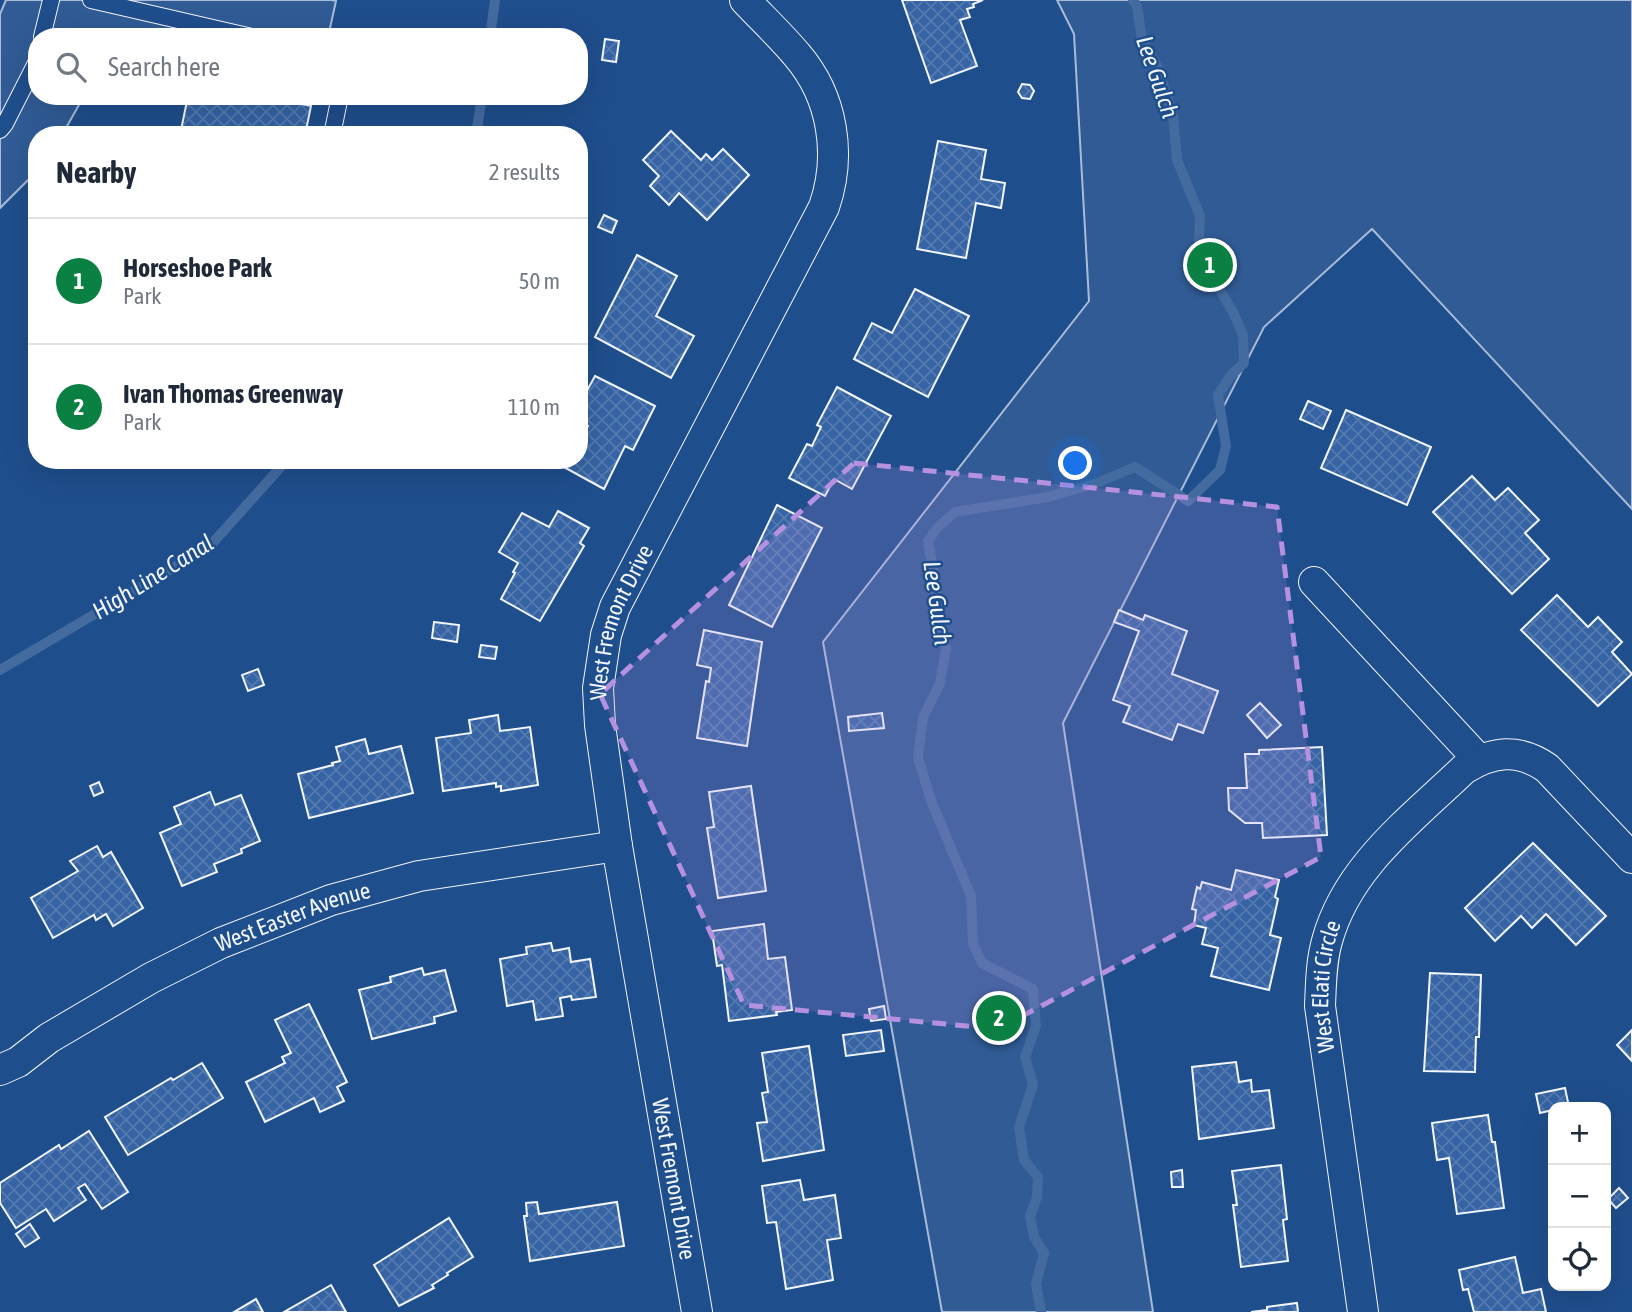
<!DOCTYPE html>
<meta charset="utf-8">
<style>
:root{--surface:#fff;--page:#f6f6f7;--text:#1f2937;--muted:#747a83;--line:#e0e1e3;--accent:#0b8043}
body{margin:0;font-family:"Asap Condensed",sans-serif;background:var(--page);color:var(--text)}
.controls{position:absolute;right:21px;bottom:21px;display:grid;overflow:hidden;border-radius:14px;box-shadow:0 7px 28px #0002}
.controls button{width:63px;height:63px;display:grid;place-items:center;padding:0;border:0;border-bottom:2px solid var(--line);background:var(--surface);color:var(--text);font:35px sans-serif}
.you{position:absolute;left:1076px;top:464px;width:24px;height:24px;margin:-18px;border:5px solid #fff;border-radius:50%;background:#1a73e8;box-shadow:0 0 0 10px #1a73e833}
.badge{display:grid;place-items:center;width:46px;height:46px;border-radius:50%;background:var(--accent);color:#fff;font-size:23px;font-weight:700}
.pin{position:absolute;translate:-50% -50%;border:4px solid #fff;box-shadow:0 2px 7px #0006}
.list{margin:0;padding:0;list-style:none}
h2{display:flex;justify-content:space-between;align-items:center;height:91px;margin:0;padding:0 28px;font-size:30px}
h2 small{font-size:23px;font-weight:400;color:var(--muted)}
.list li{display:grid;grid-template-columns:46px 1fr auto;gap:21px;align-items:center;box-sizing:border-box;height:126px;padding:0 28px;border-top:2px solid var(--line)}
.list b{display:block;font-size:26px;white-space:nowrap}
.list p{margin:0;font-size:23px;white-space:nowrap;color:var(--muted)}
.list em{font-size:23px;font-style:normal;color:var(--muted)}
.icon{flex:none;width:38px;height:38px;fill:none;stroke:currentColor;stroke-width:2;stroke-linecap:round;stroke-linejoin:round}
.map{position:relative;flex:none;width:1632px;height:1312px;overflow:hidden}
.search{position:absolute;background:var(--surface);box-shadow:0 7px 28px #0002;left:28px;top:28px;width:560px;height:77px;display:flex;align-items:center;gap:18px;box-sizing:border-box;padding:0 24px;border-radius:28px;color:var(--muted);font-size:26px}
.panel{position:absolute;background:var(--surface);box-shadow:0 7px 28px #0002;left:28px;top:126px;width:560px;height:343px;border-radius:28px}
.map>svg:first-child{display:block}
</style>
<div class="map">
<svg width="1632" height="1312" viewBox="0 0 1632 1312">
<defs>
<pattern id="building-cross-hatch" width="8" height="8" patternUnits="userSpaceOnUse" patternTransform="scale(1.75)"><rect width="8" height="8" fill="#3563a3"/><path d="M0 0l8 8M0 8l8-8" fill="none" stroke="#537ab1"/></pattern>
</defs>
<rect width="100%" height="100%" fill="#1f4e8c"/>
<g fill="#305b95" stroke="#a8bbd7" stroke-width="2">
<polygon points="6,0 331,0 336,1 328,37 37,37 37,96 84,96 62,135 37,135 37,171 0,208 0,14"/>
<polygon points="1057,0 1632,0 1632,509 1372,229 1264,327 1063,723 1153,1312 942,1312 823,642 1089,301 1074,34"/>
</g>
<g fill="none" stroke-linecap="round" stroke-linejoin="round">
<g stroke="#446ba0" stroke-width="10">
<polyline points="490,37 495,0"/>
<polyline points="476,135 482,96"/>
<polyline points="0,670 210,546 287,460"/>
<polyline points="1041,1312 1036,1284 1044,1253 1034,1237 1030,1216 1037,1197 1038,1177 1024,1160 1019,1127 1033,1085 1025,1057 1036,1026 1033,989 982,963 973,944 971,896 932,803 918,758 923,717 940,683 946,649 936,622 936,586 928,541 937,528 955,512 1048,497 1097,483 1135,467 1188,501 1220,470 1226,446 1218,395 1231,375 1244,363 1243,335 1233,312 1209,271 1199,240 1200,216 1177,160 1173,115 1157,66 1142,39 1137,6 1133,0"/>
</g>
</g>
<g fill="url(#building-cross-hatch)" stroke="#f2f6ff" stroke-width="2">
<polygon points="902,0 983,0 973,4 974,7 967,9 970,17 960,20 977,66 931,83"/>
<polygon points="605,39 619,41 616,62 602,60"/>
<polygon points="1022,84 1030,85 1034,91 1030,99 1022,98 1018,92"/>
<polygon points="188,96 263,96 311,106 305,135 180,135"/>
<polygon points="671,131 701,160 706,154 712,160 723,149 749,175 707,220 679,193 669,205 650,186 659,176 643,160"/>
<polygon points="938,141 986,150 981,179 1005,183 1001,208 976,203 966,258 917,249"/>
<polygon points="604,215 617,221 612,233 598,227"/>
<polygon points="637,255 677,276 656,316 694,336 671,378 595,337"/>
<polygon points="915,289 969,316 928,397 854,359 872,323 892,333"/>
<polygon points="595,376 655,406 633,450 625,446 604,489 562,466 565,460 579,460 579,444 588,426 579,421 579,405"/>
<polygon points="837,387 891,416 852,489 834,479 825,496 789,478 807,444 812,446 821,427 817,425"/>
<polygon points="1308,401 1331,411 1323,429 1300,419"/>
<polygon points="1346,410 1431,447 1407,505 1321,468"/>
<polygon points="1472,476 1495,500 1508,488 1539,520 1525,533 1549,559 1512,594 1433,512"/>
<polygon points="777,505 822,528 772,627 729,605"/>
<polygon points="558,511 589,528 580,543 584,546 540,621 501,599 515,573 513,572 518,563 499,552 522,513 549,527"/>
<polygon points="1557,595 1588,627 1598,617 1622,642 1612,652 1632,674 1598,706 1521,630"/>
<polygon points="1119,610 1143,620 1145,615 1187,631 1172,674 1218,691 1203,733 1178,724 1172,740 1123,722 1130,706 1113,700 1139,631 1114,622"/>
<polygon points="434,622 459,625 457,642 432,638"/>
<polygon points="704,630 762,642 747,746 697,738 706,681 709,682 711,668 697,665"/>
<polygon points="481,645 497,647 495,659 479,657"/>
<polygon points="258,669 264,685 248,691 242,675"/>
<polygon points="1260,703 1281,725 1267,738 1247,715"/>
<polygon points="882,713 884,728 849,731 848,717"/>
<polygon points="498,715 500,731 530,727 538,785 501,791 501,786 496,787 496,783 443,791 436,738 471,733 469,720"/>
<polygon points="365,739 369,754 401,746 413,793 309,818 298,774 333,765 332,763 340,761 336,747"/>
<polygon points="1322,747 1327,835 1263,838 1262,823 1245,823 1229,810 1228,788 1247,788 1245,754 1259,754 1259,750"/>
<polygon points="99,782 103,792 94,796 90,786"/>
<polygon points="751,786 766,891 718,898 707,828 714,827 709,792"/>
<polygon points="210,792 215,805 241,795 260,841 241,849 242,853 214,864 217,872 182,886 160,833 181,824 174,807"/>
<polygon points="1533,843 1606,916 1576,945 1546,914 1532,928 1521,916 1495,941 1465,908"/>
<polygon points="97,846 103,857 111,852 143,908 113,926 106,914 96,920 94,915 53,938 31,898 78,871 70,861"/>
<polygon points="1236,870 1279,880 1275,897 1278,899 1270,935 1281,938 1269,990 1211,976 1218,948 1202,944 1206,928 1194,925 1196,910 1192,909 1197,887 1200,889 1202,882 1231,890"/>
<polygon points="764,924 768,959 785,957 792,1010 776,1012 777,1015 729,1021 722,965 717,966 712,931"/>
<polygon points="551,943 553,951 569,948 571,962 590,959 596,997 572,1000 571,996 560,998 563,1016 536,1020 533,1001 507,1006 500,959 527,954 526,947"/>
<polygon points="422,968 424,975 445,970 456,1011 434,1017 435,1023 372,1039 359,990 391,982 390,977"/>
<polygon points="1430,973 1481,975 1479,1037 1476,1037 1475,1072 1424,1071"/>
<polygon points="309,1004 347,1082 337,1087 344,1101 320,1112 314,1098 265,1122 246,1082 285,1063 282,1057 291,1053 275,1020"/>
<polygon points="884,1006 886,1019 871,1021 869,1009"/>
<polygon points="881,1030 884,1051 846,1056 843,1035"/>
<polygon points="1632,1030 1632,1061 1617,1045"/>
<polygon points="809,1046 824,1150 763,1161 757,1123 767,1122 762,1093 768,1092 762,1053"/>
<polygon points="1236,1062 1239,1082 1251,1080 1252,1092 1269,1090 1274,1128 1199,1139 1192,1067"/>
<polygon points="202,1063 223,1098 128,1155 105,1117 171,1078 173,1080"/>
<polygon points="1565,1088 1569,1107 1553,1107 1553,1110 1540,1113 1536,1094"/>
<polygon points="1488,1115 1492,1142 1495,1142 1504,1208 1457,1214 1449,1158 1437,1160 1432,1123"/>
<polygon points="89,1131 128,1192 102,1209 85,1184 78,1188 86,1200 54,1221 46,1209 16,1228 0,1203 0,1183 59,1145 61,1149"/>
<polygon points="1281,1165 1287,1219 1283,1220 1288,1261 1241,1267 1233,1205 1237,1205 1232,1171"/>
<polygon points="1182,1170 1183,1187 1172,1187 1171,1172"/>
<polygon points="800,1180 804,1200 835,1195 841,1238 827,1240 833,1280 786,1289 776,1222 767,1223 762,1186"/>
<polygon points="1619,1188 1628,1198 1616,1208 1608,1199"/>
<polygon points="537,1202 539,1214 617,1202 624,1246 530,1261 524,1216 527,1216 526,1203"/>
<polygon points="449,1218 473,1257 447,1273 448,1275 432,1285 434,1288 399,1306 374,1265"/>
<polygon points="30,1224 39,1238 25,1247 16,1234"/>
<polygon points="1515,1257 1523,1293 1541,1289 1546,1312 1474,1312 1468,1289 1463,1290 1459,1270"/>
<polygon points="331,1285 346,1312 284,1312"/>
<polygon points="256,1299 263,1312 234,1312"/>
<polygon points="1297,1303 1298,1312 1251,1312 1267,1310 1267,1307"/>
</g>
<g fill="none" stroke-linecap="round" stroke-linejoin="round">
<g stroke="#f2f6ff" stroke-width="18">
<g id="lane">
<polyline points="91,0 252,37"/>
<polyline points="42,37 51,0"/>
<polyline points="0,130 5,124 37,61"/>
<polyline points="332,135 340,96"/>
</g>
</g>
<g stroke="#f2f6ff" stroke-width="32">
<g id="street">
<polyline points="1314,582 1479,760"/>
<path id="s1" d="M 0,1070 L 18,1062 L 49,1038 L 151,978 L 221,943 L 331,900 L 419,876 L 617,846"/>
<path id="s2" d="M 697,1312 L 617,846 L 600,725 L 598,688 L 606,635 L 615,607 L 824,207 C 842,155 833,97 797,55 C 781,36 762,18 745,0"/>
<path id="s3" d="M 1363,1312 L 1320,1006 C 1321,984 1321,962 1327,941 C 1347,867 1411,820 1464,769 C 1493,751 1518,748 1547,768 L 1632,858"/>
</g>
</g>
<use href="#lane" stroke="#1f4e8c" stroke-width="16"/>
<use href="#street" stroke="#1f4e8c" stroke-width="30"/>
</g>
<path fill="#b691df" fill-opacity="0.2" stroke="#b691df" stroke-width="5" stroke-dasharray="14 9" stroke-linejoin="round" d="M 854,463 L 1277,507 L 1321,857 L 998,1029 L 744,1005 L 600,694 Z"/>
<g text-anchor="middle" stroke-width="5" stroke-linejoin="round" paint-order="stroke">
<g font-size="23" fill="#f2f6ff" stroke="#1f4e8c">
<text dy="8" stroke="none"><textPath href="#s2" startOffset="702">West Fremont Drive</textPath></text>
<text dy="8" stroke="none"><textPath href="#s1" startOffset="332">West Easter Avenue</textPath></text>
<text dy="8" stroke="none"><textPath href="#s3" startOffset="329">West Elati Circle</textPath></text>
<text transform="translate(674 1179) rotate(80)" y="8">West Fremont Drive</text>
</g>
<g font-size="24" font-style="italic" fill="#f2f6ff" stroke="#1f4e8c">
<text transform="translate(1157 77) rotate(71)" y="8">Lee Gulch</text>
<text transform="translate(153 577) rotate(-32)" y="8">High Line Canal</text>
<text transform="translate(937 603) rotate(82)" y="8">Lee Gulch</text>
</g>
</g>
</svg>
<div class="controls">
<button>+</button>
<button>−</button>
<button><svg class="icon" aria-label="locate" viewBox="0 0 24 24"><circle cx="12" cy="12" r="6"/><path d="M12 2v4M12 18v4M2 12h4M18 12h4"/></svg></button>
</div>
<div class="you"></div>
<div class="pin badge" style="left:1210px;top:265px">1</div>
<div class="pin badge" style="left:999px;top:1018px">2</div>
<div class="search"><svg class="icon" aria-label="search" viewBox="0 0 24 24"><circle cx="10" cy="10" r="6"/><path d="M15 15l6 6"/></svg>Search here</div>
<section class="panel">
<h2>Nearby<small>2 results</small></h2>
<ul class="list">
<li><span class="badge">1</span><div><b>Horseshoe Park</b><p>Park</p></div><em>50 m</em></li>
<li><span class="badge">2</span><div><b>Ivan Thomas Greenway</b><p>Park</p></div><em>110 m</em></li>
</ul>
</section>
</div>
